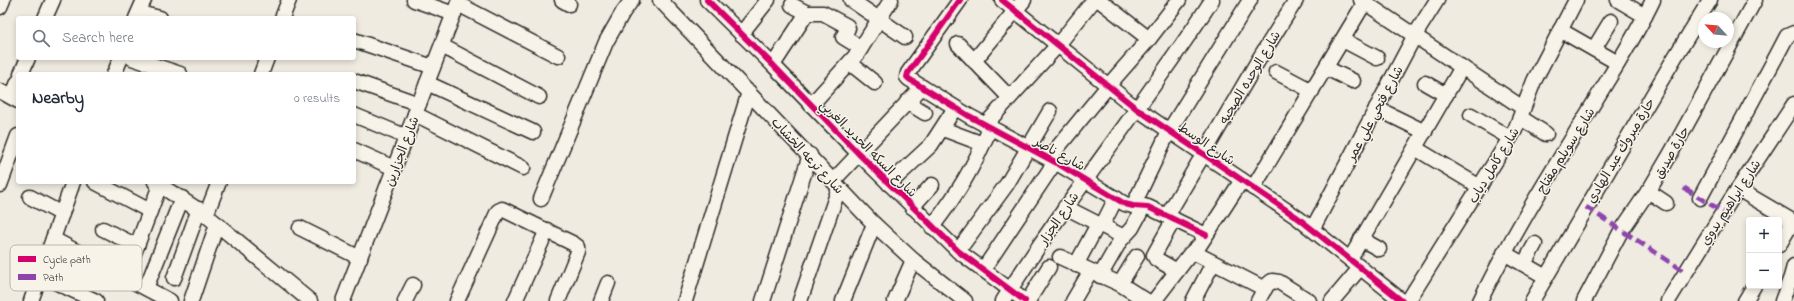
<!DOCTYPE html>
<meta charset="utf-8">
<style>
:root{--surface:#fff;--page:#f6f6f7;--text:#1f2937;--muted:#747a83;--line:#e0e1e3}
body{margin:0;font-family:"Indie Flower","Playpen Sans Arabic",sans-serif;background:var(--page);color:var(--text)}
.controls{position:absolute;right:12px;bottom:12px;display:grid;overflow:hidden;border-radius:4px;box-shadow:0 2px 6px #0003}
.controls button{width:36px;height:36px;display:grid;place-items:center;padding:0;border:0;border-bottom:1px solid var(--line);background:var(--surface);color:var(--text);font:20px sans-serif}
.compass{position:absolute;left:1698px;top:12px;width:36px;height:36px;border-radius:50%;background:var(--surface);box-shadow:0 2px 6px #0003;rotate:296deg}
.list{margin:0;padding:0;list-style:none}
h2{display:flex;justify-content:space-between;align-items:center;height:52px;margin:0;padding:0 16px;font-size:17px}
h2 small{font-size:13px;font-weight:400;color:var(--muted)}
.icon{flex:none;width:22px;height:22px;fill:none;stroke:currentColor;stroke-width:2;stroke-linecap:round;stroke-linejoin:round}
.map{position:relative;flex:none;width:1794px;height:301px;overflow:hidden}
.search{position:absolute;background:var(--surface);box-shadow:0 2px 6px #0003;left:16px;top:16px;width:340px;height:44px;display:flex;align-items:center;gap:10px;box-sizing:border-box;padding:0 14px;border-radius:4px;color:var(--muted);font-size:15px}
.panel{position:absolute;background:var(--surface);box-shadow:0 2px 6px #0003;left:16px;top:72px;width:340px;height:112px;border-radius:4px}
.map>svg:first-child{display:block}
</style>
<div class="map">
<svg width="1794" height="301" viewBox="0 0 1794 301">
<rect width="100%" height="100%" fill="#efebe0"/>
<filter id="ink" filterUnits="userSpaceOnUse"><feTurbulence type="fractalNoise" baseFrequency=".025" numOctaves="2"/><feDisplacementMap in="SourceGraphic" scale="8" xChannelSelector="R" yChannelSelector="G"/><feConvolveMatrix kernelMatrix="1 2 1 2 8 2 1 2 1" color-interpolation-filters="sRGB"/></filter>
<g filter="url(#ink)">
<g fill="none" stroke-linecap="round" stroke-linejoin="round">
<g stroke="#2b2b2b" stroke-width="17">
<g id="minor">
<polyline points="414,0 454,14"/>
<polyline points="562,0 569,4"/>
<polyline points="660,0 874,224 913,260 965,301"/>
<polyline points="707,0 773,65 858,153 958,251 1025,301"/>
<polyline points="851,0 905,37"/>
<polyline points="960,0 908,73 907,77 909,79 969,116 1055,162 1125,204 1133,206 1148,207 1206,235"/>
<polyline points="1002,0 1137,109 1298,218 1402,301"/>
<polyline points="1099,0 1149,39"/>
<polyline points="1361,0 1523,108"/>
<polyline points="1618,0 1645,16"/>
<polyline points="458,4 558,56"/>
<polyline points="792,5 807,13 823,13 847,26 848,28 843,37 861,48"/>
<polyline points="0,7 3,0"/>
<polyline points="139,13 160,18"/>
<polyline points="45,18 53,0"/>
<polyline points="136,18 144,0"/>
<polyline points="282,18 289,0"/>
<polyline points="1560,30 1618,63"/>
<polyline points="741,34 768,0"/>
<polyline points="354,40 433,67"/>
<polyline points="1343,40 1377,58"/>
<polyline points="958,44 1009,97"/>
<polyline points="442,46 539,97"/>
<polyline points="1594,49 1611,21"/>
<polyline points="132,58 180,74"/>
<polyline points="974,61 1024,0"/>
<polyline points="850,63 875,83"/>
<polyline points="773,65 807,13"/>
<polyline points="1326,68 1353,81"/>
<polyline points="1276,72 1312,91"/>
<polyline points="21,74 28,58"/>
<polyline points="114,74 121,58"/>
<polyline points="261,74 267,58"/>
<polyline points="354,81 419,104"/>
<polyline points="427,83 533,132"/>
<polyline points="1425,83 1446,95"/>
<polyline points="0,91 18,101"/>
<polyline points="12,97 18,82"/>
<polyline points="907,102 925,113"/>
<polyline points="811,105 858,53 891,0"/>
<polyline points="1376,108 1425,132"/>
<polyline points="415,114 523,168"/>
<polyline points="354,115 407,137"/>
<polyline points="1471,115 1510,138"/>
<polyline points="1521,118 1546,134"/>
<polyline points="985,125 1057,46 1094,0"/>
<polyline points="943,129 983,144"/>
<polyline points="1415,148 1480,187"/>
<polyline points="354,150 394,168"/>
<polyline points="1049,158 1108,86 1149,39 1179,0"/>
<polyline points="833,181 922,87"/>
<polyline points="95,182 150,211"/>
<polyline points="155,182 206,215 310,301"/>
<polyline points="889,184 931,145 955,108"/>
<polyline points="0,185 18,136"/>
<polyline points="1253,188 1365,2"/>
<polyline points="1738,189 1794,222"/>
<polyline points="1648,191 1666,203"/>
<polyline points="30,197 62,214"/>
<polyline points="1700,198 1777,55 1787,36 1794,33"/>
<polyline points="541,199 606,42 623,12 632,0"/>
<polyline points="1133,206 1169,131 1250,0"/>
<polyline points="912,207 932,185"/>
<polyline points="1065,207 1124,237"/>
<polyline points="206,215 219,182"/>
<polyline points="1167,216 1203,155 1259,59 1296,0"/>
<polyline points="1174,219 1154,255 1156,259 1177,271"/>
<polyline points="1102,226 1116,198"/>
<path d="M 932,227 C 958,193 974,167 990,128"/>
<polyline points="300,228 360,258"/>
<polyline points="1313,228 1415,35 1437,0"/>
<polyline points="103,229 137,246"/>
<polyline points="53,239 170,301"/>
<polyline points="1361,239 1379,249"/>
<polyline points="1779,245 1793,221"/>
<polyline points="958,251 1007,184 1050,111"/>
<polyline points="1193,252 1265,289"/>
<polyline points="1504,253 1546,277"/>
<polyline points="1060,257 1120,284 1147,301"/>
<polyline points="1350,259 1462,67"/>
<polyline points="1524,264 1535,244"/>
<polyline points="1076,265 1098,224"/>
<polyline points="983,270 1055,162"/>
<polyline points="40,275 96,301"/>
<polyline points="1100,276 1120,241 1132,228 1144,206"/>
<polyline points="125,277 160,185"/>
<polyline points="174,278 199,209"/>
<polyline points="1120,284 1137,256"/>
<polyline points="146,288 182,198"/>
<polyline points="31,301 73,182"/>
<polyline points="191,301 217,224"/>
<polyline points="343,301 459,0"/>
<polyline points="405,301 413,285"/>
<polyline points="457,301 498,211 502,209 574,244 578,247 578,252 558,301"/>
<polyline points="515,301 547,230"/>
<polyline points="601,301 608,283"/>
<polyline points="685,301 749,92"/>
<polyline points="763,301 810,155"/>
<polyline points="800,301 839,188"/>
<polyline points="843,301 874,224"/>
<polyline points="895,301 913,260"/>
<path d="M 1003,301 C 1068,197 1146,103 1212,0"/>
<polyline points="1028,301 1049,267"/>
<polyline points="1073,301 1090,272"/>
<polyline points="1154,301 1190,254 1199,246 1242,180"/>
<polyline points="1193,301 1213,263"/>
<polyline points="1258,301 1266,286 1272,281 1279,282 1309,301"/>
<polyline points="1332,301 1360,268"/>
<polyline points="1408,301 1515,130 1534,81 1576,0"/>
<path d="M 1480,301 C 1512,235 1551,173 1589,111 C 1611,74 1635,38 1653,0"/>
<polyline points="1532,301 1675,57 1710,0"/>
<polyline points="1584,301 1621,231 1651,187 1671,153 1755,0"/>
<polyline points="1668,301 1730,201 1794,104"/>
<polyline points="1745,301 1754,286"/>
<polyline points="1782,301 1791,277 1794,266"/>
</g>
</g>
<use href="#minor" stroke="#f7f3e8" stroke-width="14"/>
<g stroke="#8e44ad" stroke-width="5" stroke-dasharray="10 5" stroke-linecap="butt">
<polyline points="1684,188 1723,212"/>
<polyline points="1586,207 1685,272"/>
</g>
<g stroke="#f7f3e8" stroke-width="8">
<g id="cycleway">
<polyline points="707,0 773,65 858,153 958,251 1025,301"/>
<polyline points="960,0 908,73 907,77 909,79 969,116 1055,162 1125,204 1133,206 1148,207 1206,235"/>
<polyline points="1002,0 1137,109 1298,218 1402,301"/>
</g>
</g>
<use href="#cycleway" stroke="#d6006c" stroke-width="6"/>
</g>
</g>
<g text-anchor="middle" stroke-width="3" stroke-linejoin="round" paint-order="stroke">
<g font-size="13" fill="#2b2b2b" stroke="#f7f3e8">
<text transform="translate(1249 77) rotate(-59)" y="5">شارع الوحده الصحيه</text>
<text transform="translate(1374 113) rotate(-62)" y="5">شارع فتحي علي عمر</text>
<text transform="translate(1207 143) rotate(34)" y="5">شارع الوسط</text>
<text transform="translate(869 148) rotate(45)" y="5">شارع السكه الحديد الغربي</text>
<text transform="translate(1565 150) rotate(-58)" y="5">شارع سويلم مفتاح</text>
<text transform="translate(1620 150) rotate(-59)" y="5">حارة مبروك عبد الهادي</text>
<text transform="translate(401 151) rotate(-69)" y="5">شارع الجزارين</text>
<text transform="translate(1671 152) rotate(-60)" y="5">حارة صديق</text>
<text transform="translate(1060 153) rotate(29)" y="5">شارع ناصر</text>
<text transform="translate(808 155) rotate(47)" y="5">شارع ترعه الخشاب</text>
<text transform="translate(1493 165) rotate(-59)" y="5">شارع كامل دياب</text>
<text transform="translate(1730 202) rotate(-57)" y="5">شارع ابراهيم بدوي</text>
<text transform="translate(1058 218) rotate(-56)" y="5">شارع الجزار</text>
</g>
</g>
<rect x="10" y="245" width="132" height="46" rx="6" fill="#f7f3e8" stroke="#bab7af" stroke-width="1"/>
<rect x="18" y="256" width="18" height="6" fill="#d6006c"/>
<rect x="18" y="274" width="18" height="6" fill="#8e44ad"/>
<g font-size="11" fill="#2b2b2b">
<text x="43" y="263">Cycle path</text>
<text x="43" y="281">Path</text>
</g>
</svg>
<div class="controls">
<button>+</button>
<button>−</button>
</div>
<svg class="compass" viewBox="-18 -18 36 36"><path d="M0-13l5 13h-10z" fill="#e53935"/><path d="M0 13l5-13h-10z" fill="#747a83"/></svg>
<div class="search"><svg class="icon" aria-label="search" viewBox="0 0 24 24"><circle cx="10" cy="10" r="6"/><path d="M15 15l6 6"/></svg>Search here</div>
<section class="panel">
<h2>Nearby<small>0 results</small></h2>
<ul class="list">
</ul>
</section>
</div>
